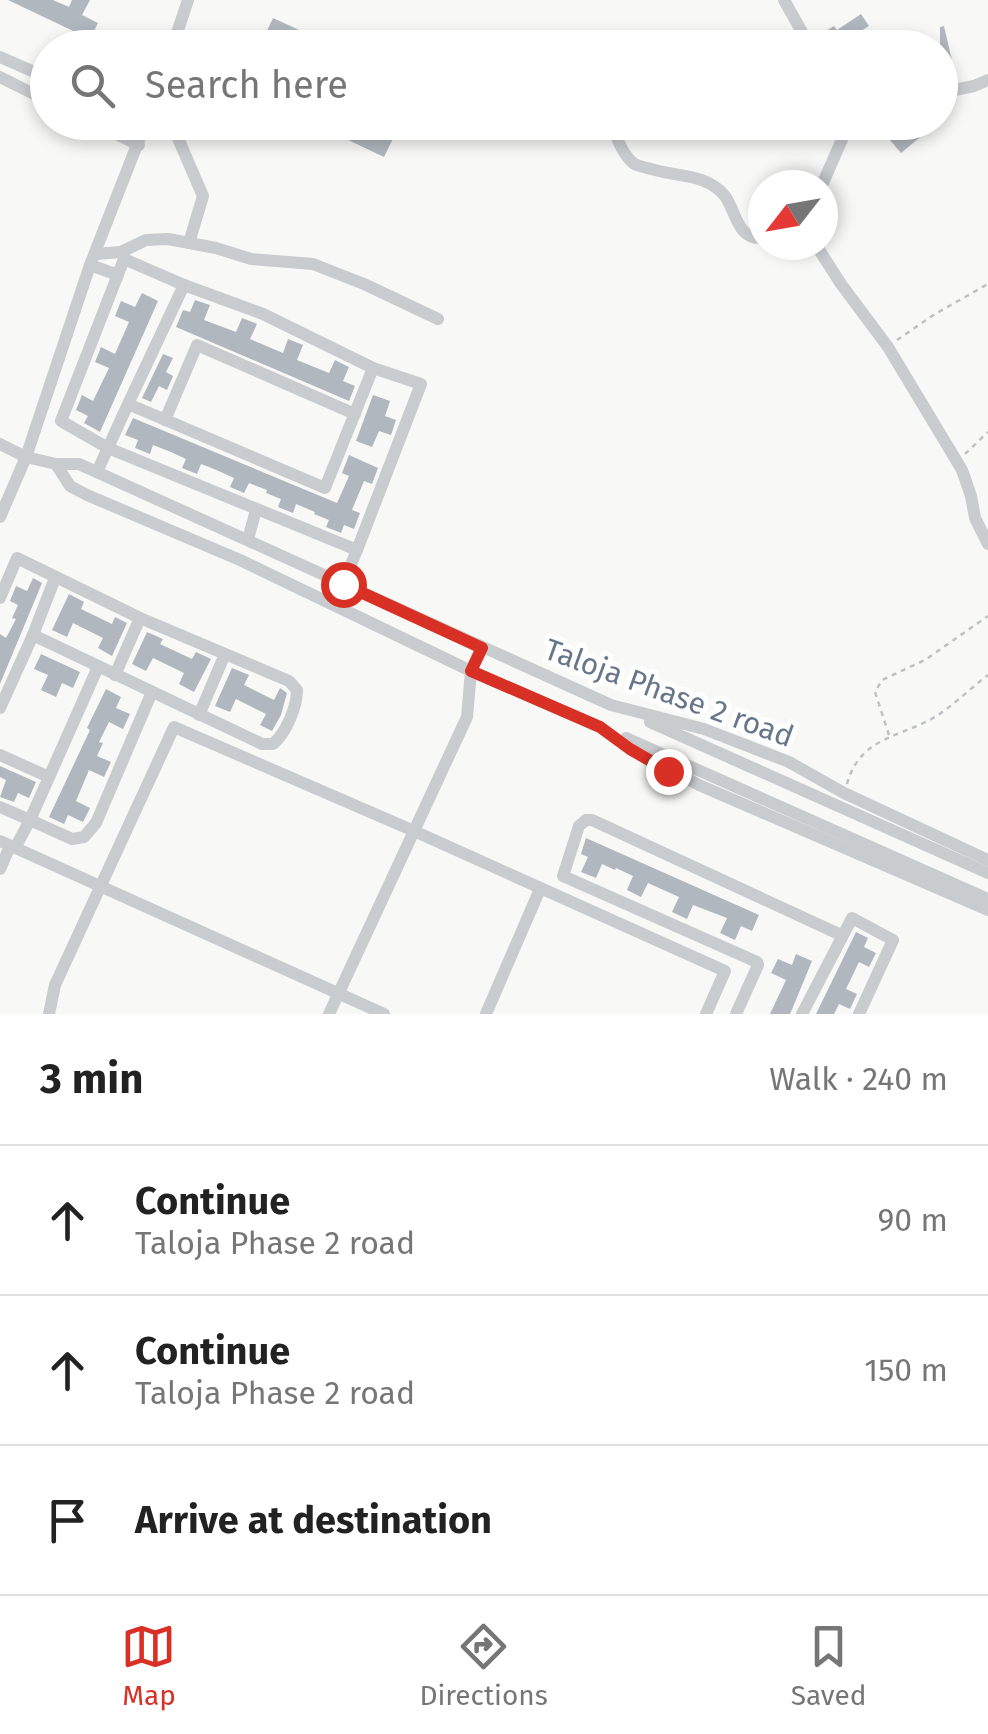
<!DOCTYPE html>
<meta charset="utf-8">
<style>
:root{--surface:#fff;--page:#f2f2f2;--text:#222;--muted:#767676;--line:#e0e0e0;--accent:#d93025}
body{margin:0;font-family:"Fira Sans",sans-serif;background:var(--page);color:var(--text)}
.compass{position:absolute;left:748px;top:170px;width:90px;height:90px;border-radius:50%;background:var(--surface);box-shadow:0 5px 15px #0003;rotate:239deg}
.stop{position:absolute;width:30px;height:30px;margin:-22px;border:8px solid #d93025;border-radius:50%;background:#fff}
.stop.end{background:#d93025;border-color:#fff;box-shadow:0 2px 10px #0008}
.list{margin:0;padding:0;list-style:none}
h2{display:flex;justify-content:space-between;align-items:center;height:130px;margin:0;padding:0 40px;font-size:42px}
h2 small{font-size:32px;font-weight:400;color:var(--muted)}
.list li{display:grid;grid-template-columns:65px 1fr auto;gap:30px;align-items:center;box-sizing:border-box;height:150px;padding:0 40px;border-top:2px solid var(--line)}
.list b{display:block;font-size:38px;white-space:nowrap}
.list p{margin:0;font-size:32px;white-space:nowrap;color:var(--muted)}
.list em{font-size:32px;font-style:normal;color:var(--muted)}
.icon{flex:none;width:55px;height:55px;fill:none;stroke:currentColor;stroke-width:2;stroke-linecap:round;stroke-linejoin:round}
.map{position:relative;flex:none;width:988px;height:1014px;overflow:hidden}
.search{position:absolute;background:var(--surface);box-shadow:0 5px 15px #0003;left:30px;right:30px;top:30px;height:110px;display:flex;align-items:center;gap:25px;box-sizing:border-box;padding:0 35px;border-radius:55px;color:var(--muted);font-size:38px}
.sheet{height:580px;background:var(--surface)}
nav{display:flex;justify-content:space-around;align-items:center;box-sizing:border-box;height:140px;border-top:2px solid var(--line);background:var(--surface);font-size:28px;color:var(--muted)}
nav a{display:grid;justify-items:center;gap:5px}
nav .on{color:var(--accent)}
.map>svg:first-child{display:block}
</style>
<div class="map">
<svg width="988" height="1014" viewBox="0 0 988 1014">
<rect width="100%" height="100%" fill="#f8f9f6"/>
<g fill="#b0b7be">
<polygon points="8,0 53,0 69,7 72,0 90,0 82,15 98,23 90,39"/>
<polygon points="861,14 869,26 856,34 866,48 829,48 821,34 834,26 837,30"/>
<polygon points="273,18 310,35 304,48 259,48"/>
<polygon points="944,26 954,69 940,72 940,27"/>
<polygon points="354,122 363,127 365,122 401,122 384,157 346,139"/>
<polygon points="894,122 914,122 924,134 901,153 883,132"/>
<polygon points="142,293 158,301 100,432 84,423 88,416 76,410 82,395 93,401 109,368 95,362 101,347 115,354 129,322 115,316 121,301 135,307"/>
<polygon points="195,300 210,305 204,320 236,332 242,318 257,324 250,339 283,353 288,339 303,345 297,360 329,373 335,360 349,367 343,381 355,386 349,401 176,327 183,310 190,312"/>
<polygon points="163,354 173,358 166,372 173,376 167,390 159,386 151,402 142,398"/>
<polygon points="373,395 390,401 385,416 396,420 391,435 379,431 372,447 356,441"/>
<polygon points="133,418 337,503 349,476 342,473 349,455 378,468 372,484 364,481 352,510 360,513 354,529 344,525 341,533 326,527 329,520 314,514 315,512 296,504 293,513 278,507 281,499 266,493 267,490 249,483 244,493 230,487 234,478 214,469 201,464 197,474 182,468 186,459 171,452 153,445 150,454 135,448 138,440 125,435"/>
<polygon points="33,578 42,583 0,684 0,634 6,638 16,619 12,618 18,605 10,601 16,586 27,591"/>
<polygon points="69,594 84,602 81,609 112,624 115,617 127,623 112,656 98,648 103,638 73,623 67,637 52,630"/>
<polygon points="147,632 163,639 160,644 192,659 196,652 211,659 194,692 179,684 184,673 153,658 146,671 132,664"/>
<polygon points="41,654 80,672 73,688 62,683 56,697 41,690 48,675 34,669"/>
<polygon points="232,668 249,675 244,685 274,700 280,688 287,693 281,715 272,731 260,725 266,714 236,699 230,712 215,706"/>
<polygon points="106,689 121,697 116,708 130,714 123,729 109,722 99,742 103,743 97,756 111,762 104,777 89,770 76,801 90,808 83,822 68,815 64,824 49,817 90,730 87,728"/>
<polygon points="0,766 36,782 29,798 18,793 14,802 0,797 6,780 0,777"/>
<polygon points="586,838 759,915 752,931 741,926 735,940 720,933 727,918 693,905 687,919 672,912 679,897 648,883 641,897 627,890 633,876 616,868 615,870 602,864 596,878 581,872 588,857 581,854"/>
<polygon points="856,932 868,938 864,947 876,953 869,967 859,962 846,989 857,994 850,1009 839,1004 834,1014 816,1014"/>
<polygon points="796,954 812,961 793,1007 790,1014 770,1014 786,980 771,973 778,959 792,965"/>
</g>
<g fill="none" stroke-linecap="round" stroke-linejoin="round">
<g stroke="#bfc2c4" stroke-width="2.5" stroke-dasharray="5 5" stroke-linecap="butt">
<polyline points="897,340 935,314 988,284"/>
<polyline points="965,454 988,432"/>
<polyline points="889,735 875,692 882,680 925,660 988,616"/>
<path d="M 847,784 C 860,735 905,737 938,715 C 956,703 971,688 988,675"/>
</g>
<g stroke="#c8cccf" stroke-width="12">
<polyline points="784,0 811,48"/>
<polyline points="172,48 188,0"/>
<polyline points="0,57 48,78"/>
<polyline points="0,77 48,101"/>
<polyline points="940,93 974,86 988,80"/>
<polyline points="92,122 139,145"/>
<polyline points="171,122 203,196 189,243"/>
<path d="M 610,122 C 616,135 622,154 633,163 C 639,167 648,168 655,170 C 680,177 707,174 725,196 C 737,213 737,240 763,238"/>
<polyline points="822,185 844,135 845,122"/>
<polyline points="816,245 841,284 888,347 962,470 971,496 975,518 988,544"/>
<polyline points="95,254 121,252 146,240 168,239 216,248 251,259 313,264 364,284 438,319"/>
<polyline points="90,265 118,275"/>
<polyline points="184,285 124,259 61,421 108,448 357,550 421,384 373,368"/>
<polyline points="165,420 197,345 355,414"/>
<polyline points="0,444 26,457 90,265 146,122"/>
<polyline points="56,464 70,486 87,495 240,560 471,671 600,727 630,749 699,785 988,910"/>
<polyline points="97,472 128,404 325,488 373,368 263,314 184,285 128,404"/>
<polyline points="0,517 26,457 56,464 79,464 611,705 704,729 789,762 844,793 988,860"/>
<polyline points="248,539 256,510"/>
<polyline points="343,584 357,550"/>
<path d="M 0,598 L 17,558 L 140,618 L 289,681 L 297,690 C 297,707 286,733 273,744 L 262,744 L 33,635 L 55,578"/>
<polyline points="115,675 140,618"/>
<polyline points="0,708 33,635"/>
<polyline points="199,715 225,654"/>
<polyline points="650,722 988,873"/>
<polyline points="626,738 988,899"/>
<polyline points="0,755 49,777"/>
<polyline points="0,807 30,820 98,667"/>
<polyline points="0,841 384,1014"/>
<polyline points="15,848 30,820 72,839 84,837 96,823 152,692"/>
<polyline points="0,869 10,846"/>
<polyline points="49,1014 55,985 174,727 414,831 725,971 706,1014"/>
<polyline points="329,1014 467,717 471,671 481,648"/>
<polyline points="486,1014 540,889"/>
<polyline points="736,1014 758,965 757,962 563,876 579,826 586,820 592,820 841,935"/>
<polyline points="802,1014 852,918 893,940 859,1014"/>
</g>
</g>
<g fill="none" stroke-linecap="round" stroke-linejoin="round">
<polyline stroke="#d93025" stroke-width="12" points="343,584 482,648 471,671 600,727 630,749 668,771"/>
</g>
<g text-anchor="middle" stroke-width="10" stroke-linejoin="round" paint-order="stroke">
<g font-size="30" fill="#657789" stroke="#fff">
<text transform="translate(669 693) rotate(20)" y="10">Taloja Phase 2 road</text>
</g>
</g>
</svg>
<svg class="compass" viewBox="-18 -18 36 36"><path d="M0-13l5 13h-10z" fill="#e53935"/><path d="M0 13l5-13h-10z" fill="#767676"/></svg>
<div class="stop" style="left:343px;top:584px"></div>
<div class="stop end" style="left:668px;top:771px"></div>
<div class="search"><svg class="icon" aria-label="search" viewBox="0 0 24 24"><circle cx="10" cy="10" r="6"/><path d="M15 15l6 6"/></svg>Search here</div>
</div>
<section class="sheet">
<h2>3 min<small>Walk · 240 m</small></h2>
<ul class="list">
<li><svg class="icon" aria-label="ahead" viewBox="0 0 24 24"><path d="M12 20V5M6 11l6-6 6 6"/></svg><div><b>Continue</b><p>Taloja Phase 2 road</p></div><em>90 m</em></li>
<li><svg class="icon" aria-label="ahead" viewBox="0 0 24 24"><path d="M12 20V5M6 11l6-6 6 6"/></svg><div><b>Continue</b><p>Taloja Phase 2 road</p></div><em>150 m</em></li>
<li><svg class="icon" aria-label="arrive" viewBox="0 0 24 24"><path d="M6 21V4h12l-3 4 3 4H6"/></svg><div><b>Arrive at destination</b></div></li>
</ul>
</section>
<nav>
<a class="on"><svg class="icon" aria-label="map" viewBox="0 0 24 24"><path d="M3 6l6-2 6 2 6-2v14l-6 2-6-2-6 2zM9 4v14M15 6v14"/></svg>Map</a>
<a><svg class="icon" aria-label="directions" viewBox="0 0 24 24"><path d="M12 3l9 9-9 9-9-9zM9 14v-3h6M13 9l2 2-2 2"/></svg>Directions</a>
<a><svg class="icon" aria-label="saved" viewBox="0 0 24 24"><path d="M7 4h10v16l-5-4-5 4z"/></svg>Saved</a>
</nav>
